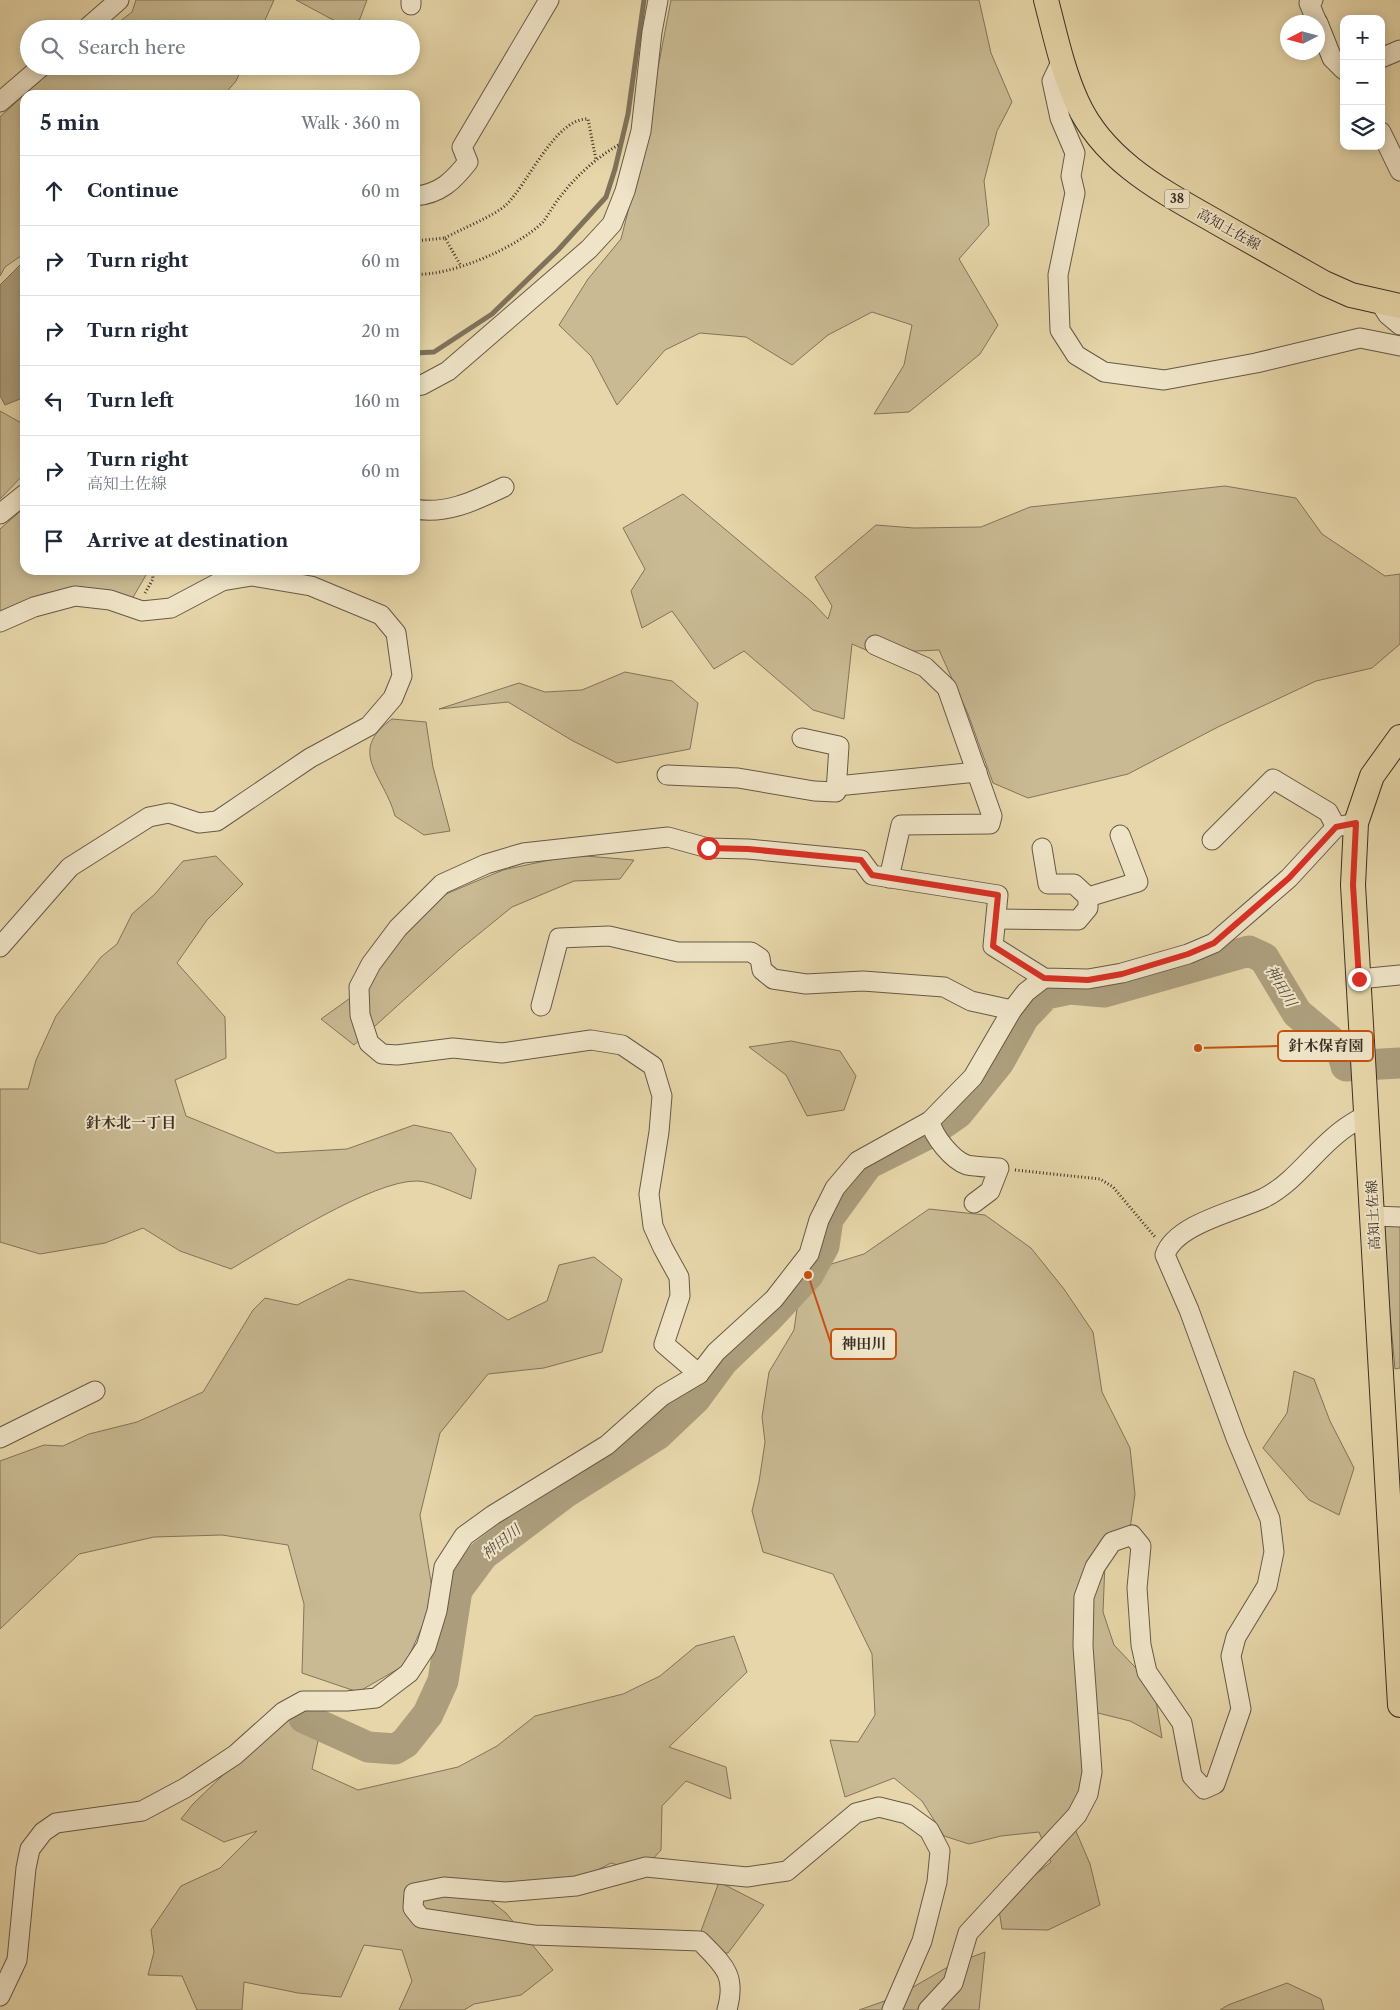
<!DOCTYPE html>
<meta charset="utf-8">
<style>
:root{--surface:#fff;--page:#f6f6f7;--text:#1f2937;--muted:#747a83;--line:#e0e1e3}
body{margin:0;font-family:"Libre Caslon Text","Noto Serif JP",serif;background:var(--page);color:var(--text)}
.controls{position:absolute;right:15px;top:15px;display:grid;overflow:hidden;border-radius:10px;box-shadow:0 2px 12px #0003}
.controls button{width:45px;height:45px;display:grid;place-items:center;padding:0;border:0;border-bottom:1px solid var(--line);background:var(--surface);color:var(--text);font:25px sans-serif}
.compass{position:absolute;left:1280px;top:15px;width:45px;height:45px;border-radius:50%;background:var(--surface);box-shadow:0 2px 12px #0003;rotate:264deg}
.stop{position:absolute;width:15px;height:15px;margin:-11px;border:4px solid #d93025;border-radius:50%;background:#fff}
.stop.end{background:#d93025;border-color:#fff;box-shadow:0 1px 5px #0008}
.list{margin:0;padding:0;list-style:none}
h2{display:flex;justify-content:space-between;align-items:center;height:65px;margin:0;padding:0 20px;font-size:21px}
h2 small{font-size:16px;font-weight:400;color:var(--muted)}
.list li{display:grid;grid-template-columns:32px 1fr auto;gap:15px;align-items:center;box-sizing:border-box;height:70px;padding:0 20px;border-top:1px solid var(--line)}
.list b{display:block;font-size:19px;white-space:nowrap}
.list p{margin:0;font-size:16px;white-space:nowrap;color:var(--muted)}
.list em{font-size:16px;font-style:normal;color:var(--muted)}
.icon{flex:none;width:28px;height:28px;fill:none;stroke:currentColor;stroke-width:2;stroke-linecap:round;stroke-linejoin:round}
.map{position:relative;flex:none;width:1400px;height:2010px;overflow:hidden}
.search{position:absolute;background:var(--surface);box-shadow:0 2px 12px #0003;left:20px;top:20px;width:400px;height:55px;display:flex;align-items:center;gap:12px;box-sizing:border-box;padding:0 18px;border-radius:28px;color:var(--muted);font-size:19px}
.panel{position:absolute;background:var(--surface);box-shadow:0 2px 12px #0003;left:20px;top:90px;width:400px;height:485px;border-radius:15px}
.map>svg:first-child{display:block}
</style>
<div class="map">
<svg width="1400" height="2010" viewBox="0 0 1400 2010">
<rect width="100%" height="100%" fill="#e6d6a9"/>
<filter id="stains"><feTurbulence type="fractalNoise" baseFrequency=".004" numOctaves="4"/><feColorMatrix values="0 0 0 0 .2 0 0 0 0 .09 0 0 0 0 .02 0 0 0 .5 -.17"/></filter>
<radialGradient id="worn" r=".72"><stop offset=".6" stop-color="#630" stop-opacity="0"/><stop offset="1" stop-color="#630" stop-opacity=".3"/></radialGradient>
<g fill="#c9ba93" stroke="#82755c">
<polygon points="136,0 274,0 261,29 110,29 132,12"/>
<polygon points="296,0 367,0 356,29 350,29"/>
<polygon points="671,0 979,0 991,53 1012,102 997,131 984,181 989,225 959,259 998,325 980,354 909,412 874,414 904,365 912,325 872,312 828,335 792,365 746,337 700,333 665,350 617,405 591,356 559,325 588,279 621,239 638,172"/>
<polygon points="58,66 243,66 236,81 224,95 25,95 25,253 5,267 0,276 0,117 40,80"/>
<polygon points="0,411 25,425 25,473 0,499"/>
<polygon points="1225,486 1296,498 1322,534 1385,576 1400,574 1400,644 1372,668 1316,681 1218,727 1128,774 1028,798 993,783 968,714 939,650 873,653 852,644 844,719 813,710 744,651 714,669 672,611 642,628 631,591 645,569 623,528 683,494 812,602 828,619 832,606 815,577 876,525 914,528 981,527 1030,507"/>
<path d="M 25,507 L 25,570 L 145,570 L 146,575 L 132,599 C 76,584 52,586 0,612 L 0,529 Z"/>
<polygon points="625,672 672,681 698,703 690,749 617,763 573,741 508,702 439,709 519,683 545,692 582,690"/>
<path d="M 392,719 L 426,722 L 433,767 L 450,831 L 424,835 L 395,816 C 384,775 346,752 392,719 Z"/>
<polygon points="573,855 634,860 620,879 574,881 512,907 459,950 354,1045 321,1019 360,991 402,933 446,894 503,870"/>
<path d="M 216,856 L 243,884 L 207,920 L 177,963 L 225,1017 L 226,1058 L 175,1080 L 186,1116 L 277,1153 L 347,1149 L 414,1125 L 451,1133 L 476,1169 L 471,1199 C 457,1194 431,1181 417,1181 C 373,1180 272,1245 231,1269 L 180,1251 L 143,1228 L 105,1243 L 40,1254 L 0,1242 L 0,1089 L 28,1089 L 36,1060 L 56,1016 L 101,957 L 117,944 L 132,914 L 155,894 L 183,861 Z"/>
<polygon points="791,1041 840,1051 856,1076 844,1110 807,1116 786,1075 749,1047"/>
<polygon points="929,1209 985,1215 1031,1248 1064,1289 1093,1332 1102,1392 1130,1448 1135,1494 1130,1529 1105,1563 1103,1612 1114,1645 1154,1687 1162,1738 1130,1721 1082,1709 1096,1757 1075,1829 1090,1864 1100,1905 1048,1930 1002,1929 998,1904 1051,1862 1039,1832 1001,1836 969,1844 944,1836 922,1801 894,1778 845,1797 830,1740 858,1742 875,1715 872,1654 833,1574 763,1552 752,1511 759,1482 765,1442 762,1417 769,1372 794,1330 797,1309 815,1269 864,1254"/>
<polygon points="1382,1224 1400,1224 1400,1368 1395,1369"/>
<polygon points="594,1257 622,1279 602,1352 544,1368 488,1374 440,1433 420,1515 434,1600 405,1665 358,1692 302,1673 304,1604 288,1545 222,1535 154,1537 79,1554 0,1629 0,1461 44,1445 63,1446 89,1434 137,1422 203,1392 253,1310 265,1298 297,1305 349,1279 420,1293 464,1291 508,1320 547,1301 559,1265"/>
<polygon points="1294,1371 1314,1379 1330,1421 1354,1468 1339,1515 1309,1500 1263,1448 1287,1413"/>
<polygon points="734,1636 747,1672 669,1747 726,1767 731,1799 686,1781 662,1806 661,1850 641,1872 611,1863 582,1878 492,1902 506,1913 553,1970 521,1995 474,2004 464,2010 399,2010 412,1981 402,1950 364,1945 341,1997 298,1993 244,1982 242,2010 197,2010 182,1976 148,1975 154,1952 151,1930 181,1886 220,1868 257,1831 224,1842 181,1819 193,1804 281,1719 321,1727 312,1769 358,1790 458,1767 497,1746 535,1716 623,1694 660,1676 696,1646"/>
<polygon points="719,1882 764,1905 728,1953 694,1950"/>
<polygon points="985,1952 979,2010 859,2010 896,1997 953,1964"/>
<polygon points="1287,1983 1321,1999 1324,2010 1220,2010 1228,2005"/>
</g>
<polygon fill="#ac9e7c" stroke="#7e725a" points="25,260 25,397 5,405 0,396 0,285"/>
<g fill="none" stroke-linecap="round" stroke-linejoin="round">
<polyline stroke="#7e725a" stroke-width="5" points="415,353 434,352 492,314 558,250 606,197 615,169 628,114 644,0"/>
<polyline stroke="#ac9e7c" stroke-width="31" points="304,1718 368,1747 395,1749 405,1743 428,1714 443,1681 457,1590 483,1555 565,1493 657,1435 695,1399 723,1361 769,1317 808,1275 824,1246 828,1219 868,1164 928,1134 958,1113 999,1062 1024,1017 1046,994 1070,989 1104,992 1249,951 1264,958 1297,1013 1333,1043 1343,1055 1346,1066 1400,1063"/>
<g stroke="#655a47" stroke-width="21">
<g id="minor">
<polyline points="1313,0 1309,3 1317,22"/>
<polyline points="411,5 411,0"/>
<polyline points="1318,23 1332,58 1344,70"/>
<polyline points="86,29 119,0"/>
<polyline points="1381,58 1400,50"/>
<polyline points="1062,60 1052,81 1060,118 1075,153 1071,176 1075,193 1058,275 1060,330 1076,355 1104,372 1164,380 1256,363 1360,338 1400,346"/>
<polyline points="0,102 42,66"/>
<polyline points="1381,132 1400,171"/>
<path d="M 415,196 C 440,194 453,181 468,162 L 462,147 L 549,0"/>
<polyline points="1379,301 1388,315 1400,325"/>
<polyline points="415,386 422,385 448,371 589,249 612,224 625,191 641,131 652,32 658,0"/>
<path d="M 415,509 C 447,515 476,500 504,487"/>
<polyline points="0,514 25,494"/>
<polyline points="0,622 34,607 75,596 110,600 142,611 171,608 222,581 252,576 311,586 381,615 396,633 402,676 393,698 369,726 310,758 217,821 199,823 169,813 149,817 70,867 0,947"/>
<polyline points="875,645 925,667 947,688 992,816 990,824 901,825 889,878"/>
<polyline points="667,775 738,778 814,791 836,792 839,746 802,738"/>
<polyline points="837,786 977,772"/>
<polyline points="1212,840 1273,779 1328,812 1336,827"/>
<polyline points="1042,848 1048,884 1074,884 1088,897 1138,882 1120,835"/>
<polyline points="997,919 1078,920 1088,908 1088,897"/>
<polyline points="1359,979 1400,975"/>
<polyline points="541,1006 559,938 609,936 678,952 751,952 760,958 762,970 773,979 806,984 863,981 944,987 971,1001 1012,1010"/>
<path d="M 930,1121 C 933,1136 952,1160 967,1165 C 977,1167 989,1167 999,1168 L 990,1191 L 974,1203"/>
<polyline points="1374,1216 1400,1217"/>
<polyline points="699,1374 664,1344 680,1296 679,1277 663,1248 653,1226 649,1194 659,1132 662,1096 653,1066 622,1045 591,1040 502,1053 453,1048 397,1055 382,1054 369,1043 360,1015 359,987 371,964 398,928 442,884 486,864 523,853 668,837 708,848 748,849 861,860 872,875 998,895 993,946 1044,978 1088,979 1122,973 1188,954 1214,943 1289,878 1336,827 1356,823"/>
<polyline points="0,1438 95,1391"/>
<polyline points="0,1996 17,1960 26,1868 30,1849 43,1832 56,1823 142,1811 185,1788 235,1755 283,1712 303,1701 347,1701 376,1698 409,1673 426,1647 437,1611 444,1567 464,1536 493,1515 607,1445 662,1396 699,1374 716,1352 774,1299 809,1254 819,1220 835,1188 858,1161 930,1121 973,1077 1012,1010 1026,992 1044,978"/>
<path d="M 727,2010 C 737,1974 723,1965 700,1941 L 534,1935 L 421,1918 L 413,1908 L 414,1893 L 444,1887 L 505,1892 L 576,1886 L 646,1867 L 747,1877 L 787,1871 L 856,1813 L 879,1807 L 907,1814 L 929,1830 L 940,1851 L 937,1882 L 922,1941 L 892,2010"/>
<path d="M 928,2010 L 953,1983 L 968,1933 L 1077,1815 L 1088,1794 L 1092,1772 L 1083,1646 L 1084,1597 L 1095,1567 L 1112,1542 L 1132,1535 L 1141,1546 L 1137,1588 L 1141,1645 L 1147,1672 L 1182,1723 L 1192,1776 L 1204,1789 L 1215,1784 L 1241,1709 L 1231,1656 L 1236,1637 L 1267,1586 L 1274,1552 L 1270,1519 L 1236,1438 L 1189,1310 L 1165,1255 C 1175,1224 1237,1211 1264,1198 C 1297,1181 1315,1149 1345,1128 C 1352,1123 1360,1119 1367,1114"/>
</g>
</g>
<g stroke="#3a3026" stroke-width="26">
<g id="major">
<path d="M 1046,0 C 1055,34 1062,69 1077,102 C 1104,162 1164,192 1218,223 C 1254,243 1289,263 1324,283 L 1351,295 L 1400,306"/>
<polyline points="1400,737 1372,776 1356,823 1353,885 1400,1705"/>
</g>
</g>
<g stroke="#3a3026" stroke-width="3" stroke-dasharray="1 2.5" stroke-linecap="butt">
<path d="M 445,238 C 461,229 494,216 506,205 C 528,184 555,118 588,119 L 596,160"/>
<polyline points="415,241 445,238 461,266"/>
<path d="M 415,274 C 450,277 518,247 543,222 C 549,214 554,204 560,197 C 576,176 597,157 620,144"/>
<polyline points="145,593 153,579 152,570"/>
<polyline points="1015,1170 1100,1179 1113,1187 1155,1237"/>
</g>
<use href="#minor" stroke="#efe4c7" stroke-width="19"/>
<use href="#major" stroke="#e6d6a9" stroke-width="24"/>
</g>
<g fill="none" stroke-linecap="round" stroke-linejoin="round">
<polyline stroke="#d93025" stroke-width="6" points="708,848 748,849 861,860 872,875 998,895 993,946 1044,978 1088,980 1122,974 1188,954 1214,943 1289,878 1336,827 1356,823 1353,885 1359,979"/>
</g>
<g text-anchor="middle" stroke-width="4" stroke-linejoin="round" paint-order="stroke">
<rect fill="#efe4c7" stroke="#706656" stroke-width="1" x="1164.5" y="189.5" width="25" height="19" rx="4"/>
<g font-size="12" font-weight="bold" fill="#3a3026">
<text x="1177" y="203">38</text>
</g>
<g font-size="14" fill="#3a3026" stroke="#efe4c7">
<text transform="translate(1229 229) rotate(29)" y="5">高知土佐線</text>
<text transform="translate(1373 1215) rotate(-93)" y="5">高知土佐線</text>
</g>
<g font-size="15" font-style="italic" fill="#564c3c" stroke="#efe4c7">
<text transform="translate(1281 986) rotate(59)" y="5">神田川</text>
<text transform="translate(501 1542) rotate(-39)" y="5">神田川</text>
</g>
<g font-size="15" font-weight="bold" fill="#3a3026" stroke="#efe4c7">
<text x="131" y="1128">針木北一丁目</text>
</g>
</g>
<path fill="none" stroke="#c55111" stroke-width="2" d="M1198 1048L1278 1046M808 1275L831 1344"/>
<g fill="#c55111" stroke="#efe4c7" stroke-width="2">
<circle cx="1198" cy="1048" r="5"/>
<circle cx="808" cy="1275" r="5"/>
</g>
<g fill="#efe4c7" stroke="#c55111" stroke-width="2">
<rect x="1278" y="1031" width="95" height="30" rx="5"/>
<rect x="831" y="1329" width="65" height="30" rx="5"/>
</g>
<g font-size="15" text-anchor="middle" font-weight="bold" fill="#3a3026">
<text x="1326" y="1051">針木保育園</text>
<text x="864" y="1349">神田川</text>
</g>
<rect width="100%" height="100%" filter="url(#stains)"/>
<rect width="100%" height="100%" fill="url(#worn)"/>
</svg>
<div class="controls">
<button>+</button>
<button>−</button>
<button><svg class="icon" aria-label="layers" viewBox="0 0 24 24"><path d="M12 4l9 5-9 5-9-5zM3 14l9 5 9-5"/></svg></button>
</div>
<svg class="compass" viewBox="-18 -18 36 36"><path d="M0-13l5 13h-10z" fill="#e53935"/><path d="M0 13l5-13h-10z" fill="#747a83"/></svg>
<div class="stop" style="left:708px;top:848px"></div>
<div class="stop end" style="left:1359px;top:979px"></div>
<div class="search"><svg class="icon" aria-label="search" viewBox="0 0 24 24"><circle cx="10" cy="10" r="6"/><path d="M15 15l6 6"/></svg>Search here</div>
<section class="panel">
<h2>5 min<small>Walk · 360 m</small></h2>
<ul class="list">
<li><svg class="icon" aria-label="ahead" viewBox="0 0 24 24"><path d="M12 20V5M6 11l6-6 6 6"/></svg><div><b>Continue</b></div><em>60 m</em></li>
<li><svg class="icon" aria-label="right" viewBox="0 0 24 24"><path d="M7 20v-9h11M14 6l5 5-5 5"/></svg><div><b>Turn right</b></div><em>60 m</em></li>
<li><svg class="icon" aria-label="right" viewBox="0 0 24 24"><path d="M7 20v-9h11M14 6l5 5-5 5"/></svg><div><b>Turn right</b></div><em>20 m</em></li>
<li><svg class="icon" aria-label="left" viewBox="0 0 24 24"><path d="M17 20v-9H6M10 6l-5 5 5 5"/></svg><div><b>Turn left</b></div><em>160 m</em></li>
<li><svg class="icon" aria-label="right" viewBox="0 0 24 24"><path d="M7 20v-9h11M14 6l5 5-5 5"/></svg><div><b>Turn right</b><p>高知土佐線</p></div><em>60 m</em></li>
<li><svg class="icon" aria-label="arrive" viewBox="0 0 24 24"><path d="M6 21V4h12l-3 4 3 4H6"/></svg><div><b>Arrive at destination</b></div></li>
</ul>
</section>
</div>
